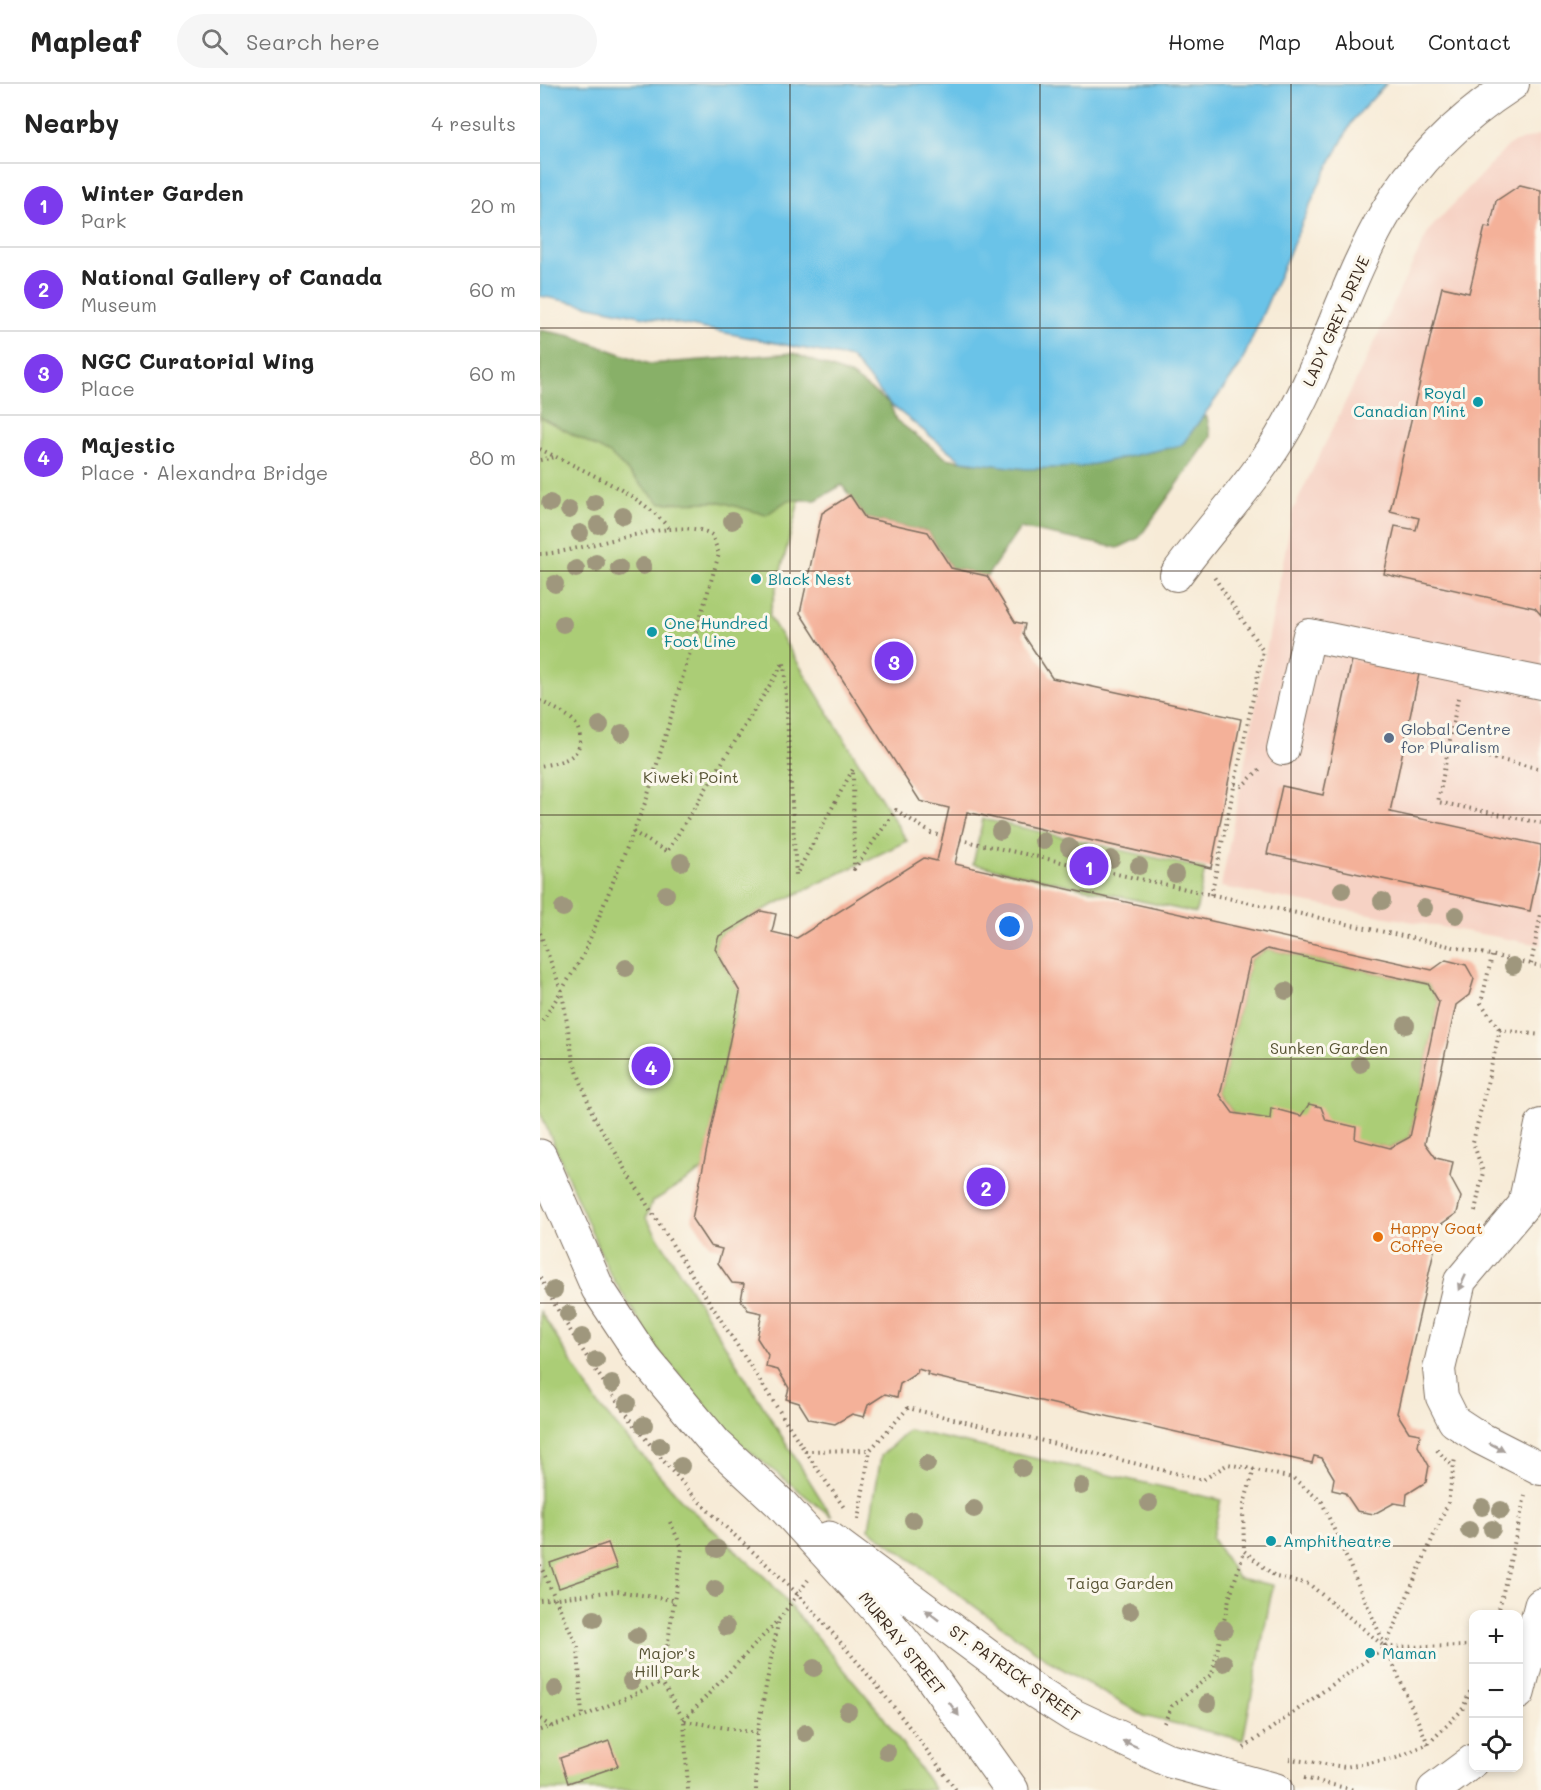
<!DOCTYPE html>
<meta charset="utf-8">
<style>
:root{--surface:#fff;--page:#f6f6f6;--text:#222;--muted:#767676;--line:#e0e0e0;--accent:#7c3aed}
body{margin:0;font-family:Mali,sans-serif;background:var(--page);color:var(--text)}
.controls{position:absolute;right:18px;bottom:18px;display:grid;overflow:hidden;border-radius:12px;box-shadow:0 3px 9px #0003}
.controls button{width:54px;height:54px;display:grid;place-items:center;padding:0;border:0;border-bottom:2px solid var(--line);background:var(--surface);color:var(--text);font:30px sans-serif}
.you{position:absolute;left:470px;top:843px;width:21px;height:21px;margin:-15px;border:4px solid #fff;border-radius:50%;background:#1a73e8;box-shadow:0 0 0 9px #1a73e833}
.badge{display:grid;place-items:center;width:39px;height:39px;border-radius:50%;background:var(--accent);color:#fff;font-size:20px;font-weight:700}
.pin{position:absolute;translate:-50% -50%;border:3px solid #fff;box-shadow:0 2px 6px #0006}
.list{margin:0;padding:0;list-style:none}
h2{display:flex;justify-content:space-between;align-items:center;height:78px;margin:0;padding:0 24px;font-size:26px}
h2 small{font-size:20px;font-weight:400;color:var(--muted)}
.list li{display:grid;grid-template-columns:39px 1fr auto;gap:18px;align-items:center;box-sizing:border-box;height:84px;padding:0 24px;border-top:2px solid var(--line)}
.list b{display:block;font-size:22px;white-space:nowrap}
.list p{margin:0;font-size:20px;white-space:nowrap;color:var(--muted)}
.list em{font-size:20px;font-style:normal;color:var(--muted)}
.icon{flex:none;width:33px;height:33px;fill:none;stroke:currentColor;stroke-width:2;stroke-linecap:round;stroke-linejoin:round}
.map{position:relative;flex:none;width:1001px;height:1706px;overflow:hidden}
header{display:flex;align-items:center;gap:36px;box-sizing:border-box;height:84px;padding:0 30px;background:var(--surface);border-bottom:2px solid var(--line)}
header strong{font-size:28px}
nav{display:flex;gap:33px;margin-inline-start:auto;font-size:21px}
.search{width:420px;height:54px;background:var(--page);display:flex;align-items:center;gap:15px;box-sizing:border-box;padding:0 21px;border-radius:33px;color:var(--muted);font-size:22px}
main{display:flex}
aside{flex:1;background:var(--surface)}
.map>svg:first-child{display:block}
</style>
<header>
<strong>Mapleaf</strong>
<div class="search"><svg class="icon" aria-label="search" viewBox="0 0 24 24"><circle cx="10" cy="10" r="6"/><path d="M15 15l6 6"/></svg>Search here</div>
<nav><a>Home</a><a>Map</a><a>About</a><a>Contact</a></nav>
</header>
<main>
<aside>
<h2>Nearby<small>4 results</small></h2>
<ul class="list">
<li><span class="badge">1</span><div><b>Winter Garden</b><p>Park</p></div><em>20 m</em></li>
<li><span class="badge">2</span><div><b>National Gallery of Canada</b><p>Museum</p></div><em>60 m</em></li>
<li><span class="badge">3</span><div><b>NGC Curatorial Wing</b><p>Place</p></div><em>60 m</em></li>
<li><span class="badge">4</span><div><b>Majestic</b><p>Place · Alexandra Bridge</p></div><em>80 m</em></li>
</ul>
</aside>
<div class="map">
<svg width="1001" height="1706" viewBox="0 0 1001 1706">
<rect width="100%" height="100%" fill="#fbf7ec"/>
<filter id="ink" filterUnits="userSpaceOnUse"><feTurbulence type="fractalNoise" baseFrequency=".0167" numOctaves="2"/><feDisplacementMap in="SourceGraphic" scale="12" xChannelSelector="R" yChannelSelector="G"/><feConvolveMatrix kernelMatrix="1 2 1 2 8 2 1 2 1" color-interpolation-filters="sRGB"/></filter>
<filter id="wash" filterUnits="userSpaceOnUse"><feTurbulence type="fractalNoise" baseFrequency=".008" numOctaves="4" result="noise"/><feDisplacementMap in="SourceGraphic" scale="24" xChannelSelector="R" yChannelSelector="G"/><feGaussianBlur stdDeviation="1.35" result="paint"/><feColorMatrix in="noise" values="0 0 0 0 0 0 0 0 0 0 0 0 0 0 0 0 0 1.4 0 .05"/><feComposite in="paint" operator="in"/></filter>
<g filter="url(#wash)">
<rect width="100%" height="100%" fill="#f7ebd7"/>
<polygon fill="#f6d2c4" points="1001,50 1001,861 681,803 753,426 889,146 970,60"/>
<g fill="#abcd76" stroke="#737c4a" stroke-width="1.5">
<polygon points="0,265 281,333 229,532 367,757 221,827 179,852 175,865 200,908 163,1086 112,1118 106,1134 292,1433 190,1352 116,1264 69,1188 0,1028"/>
<polygon points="443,735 665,785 656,829 433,780"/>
<polygon points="727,865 888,900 899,918 870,1053 850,1064 693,1029 680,1011 710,876"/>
<polygon points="0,1227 59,1322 143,1418 230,1498 339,1627 395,1706 0,1706"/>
<polygon points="368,1346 681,1416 672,1454 698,1494 733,1501 703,1656 604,1632 512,1579 329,1445 341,1372"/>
</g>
<polygon fill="#88b067" stroke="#626d42" stroke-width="1.5" points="0,246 31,252 109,280 253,269 312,292 350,320 356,336 406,374 432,379 612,355 651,332 667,333 671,353 599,454 578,464 480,444 447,492 411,484 388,448 325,434 302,401 276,416 248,416 226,431 181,418 120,419 70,370 0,333"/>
<polygon fill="#6ac3e8" stroke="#527683" stroke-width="1.5" points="0,0 846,0 813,36 777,105 700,282 642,361 541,383 486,385 422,377 350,320 311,274 0,212"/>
<g id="blocks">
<g fill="#f4b199" fill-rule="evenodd">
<polygon points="980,101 1001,106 1001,531 995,524 844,490 855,442 876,446 879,434 850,427 902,203 929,209 945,143 950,144 956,117"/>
<path d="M 310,411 L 325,434 L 388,448 L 411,484 L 447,492 L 475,538 L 485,540 L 483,550 L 512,594 L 701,635 L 671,784 L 427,728 L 415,780 L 892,886 L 906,876 L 926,881 L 934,895 L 929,911 L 916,921 L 885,1059 L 896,1074 L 913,1078 L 910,1093 L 921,1113 L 917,1129 L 900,1141 L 857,1329 L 869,1348 L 880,1350 L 878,1362 L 889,1382 L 886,1398 L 867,1410 L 866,1421 L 854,1419 L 834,1430 L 817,1427 L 805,1409 L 792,1406 L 794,1394 L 782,1374 L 774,1372 L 772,1379 L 387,1291 L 388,1288 L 378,1285 L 377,1289 L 360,1300 L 357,1313 L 345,1310 L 328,1321 L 324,1333 L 312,1330 L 295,1340 L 269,1335 L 259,1319 L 246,1315 L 249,1304 L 238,1286 L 226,1283 L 228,1271 L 217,1254 L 222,1229 L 208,1226 L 201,1216 L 204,1200 L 192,1199 L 178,1179 L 182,1165 L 170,1162 L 152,1135 L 200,908 L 175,865 L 179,852 L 221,827 L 236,830 L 232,848 L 257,854 L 384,774 L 397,777 L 409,724 L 380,717 L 260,529 L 282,429 ZM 727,865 L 888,900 L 899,918 L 870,1053 L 850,1064 L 815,1055 L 816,1043 L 786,1036 L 781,1023 L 769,1020 L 761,1032 L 731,1024 L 730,1035 L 693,1029 L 680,1011 L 710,876 Z"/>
<polygon points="812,576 879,590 850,728 1001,761 1001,774 990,827 727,770 742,702 783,711"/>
<polygon points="68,1459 77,1484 19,1504 10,1479"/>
<polygon points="69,1657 78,1682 28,1699 20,1674"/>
</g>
</g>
</g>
<g filter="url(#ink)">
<use href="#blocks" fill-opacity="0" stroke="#7d6e5f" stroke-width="1.5"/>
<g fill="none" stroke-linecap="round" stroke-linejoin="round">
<g stroke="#7d6e5f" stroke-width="34">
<g id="minor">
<path d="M 636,491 C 672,441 717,396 747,342 C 786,273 806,196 846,128 C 877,75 922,33 973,0"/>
<polyline points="743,665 769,551 1001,599"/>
<polyline points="1001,1041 984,1121 920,1197 899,1285 902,1313 914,1337 940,1354 1001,1385"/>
</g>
</g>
<g stroke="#7d6e5f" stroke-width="35">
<g id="major">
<polyline points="0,1072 58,1205 103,1273 176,1360 241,1420 336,1524 384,1583 472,1706"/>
<polyline points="289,1454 496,1608 534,1632 630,1677 736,1706"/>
<polyline points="978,1609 1001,1521"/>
<polyline points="894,1706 933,1677"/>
</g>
</g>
<g stroke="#7d6e5f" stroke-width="4" stroke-dasharray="1.5 4.5" stroke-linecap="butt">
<path d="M 0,365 C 37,384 105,411 129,445"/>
<polyline points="0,376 14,373"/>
<path d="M 0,470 C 42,469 140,429 172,451 L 179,470 L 107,714 L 43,872 L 0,941"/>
<polyline points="918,614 898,718 1001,739"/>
<path d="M 0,617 C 10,622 21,627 30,634 C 36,638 40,647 40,655 C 40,676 16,679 0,682"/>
<polyline points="890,660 1001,685"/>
<polyline points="695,700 702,702 720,685"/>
<polyline points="93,748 127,768 244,578 256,791 313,685 314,785 356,726 391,749 403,752"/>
<polyline points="420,756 1001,882"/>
<polyline points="671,811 723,567 674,493"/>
<polyline points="0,849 22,908 33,976 53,1031 109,1124 265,1367 330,1366 368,1324 663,1396 688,1380 753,1394 782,1418 888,1660"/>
<polyline points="952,872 941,919 959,945"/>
<polyline points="991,880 1001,830"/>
<polyline points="935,1127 943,1088 933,1058 960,946 1001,951"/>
<path d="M 0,1194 C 43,1273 94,1346 154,1412 C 187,1447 226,1477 259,1512 C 316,1573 367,1638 416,1706"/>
<polyline points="897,1366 913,1383"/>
<polyline points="265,1367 305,1425"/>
<polyline points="714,1385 703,1424 704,1467 736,1493 769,1500 845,1563 933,1562"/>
<polyline points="318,1436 330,1366"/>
<polyline points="130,1438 142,1464 122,1598 144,1636 148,1706"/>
<polyline points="0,1481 38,1564 42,1633"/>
<polyline points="0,1516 77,1507 132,1516"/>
<polyline points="958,1530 985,1412"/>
<polyline points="0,1635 13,1644"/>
<polyline points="144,1636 240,1534 268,1496"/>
<polyline points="145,1637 217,1649"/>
<polyline points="624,1639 632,1622 672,1590 689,1515 704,1467"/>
<polyline points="0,1646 42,1633 122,1598"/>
<polyline points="704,1664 845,1563 908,1419 915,1374"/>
<polyline points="749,1675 805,1683 856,1674 888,1660 922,1626 933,1601"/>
<polyline points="764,1694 814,1706"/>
<polyline points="216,1706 217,1649 239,1534"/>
</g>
<use href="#minor" stroke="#fff" stroke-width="32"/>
<use href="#major" stroke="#fff" stroke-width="33"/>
</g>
<g fill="#9f977d">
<circle cx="10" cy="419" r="9"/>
<circle cx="55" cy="419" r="9"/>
<circle cx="29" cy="426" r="9"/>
<circle cx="83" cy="432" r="9"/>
<circle cx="192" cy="437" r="9"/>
<circle cx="58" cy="441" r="9"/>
<circle cx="40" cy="449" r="9"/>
<circle cx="56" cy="479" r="9"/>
<circle cx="103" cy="482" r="9"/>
<circle cx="79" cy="484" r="9"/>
<circle cx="36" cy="485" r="9"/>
<circle cx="15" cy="500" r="9"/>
<circle cx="23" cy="540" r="9"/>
<circle cx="60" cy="641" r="9"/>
<circle cx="82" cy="649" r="9"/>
<circle cx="460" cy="747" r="9"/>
<circle cx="503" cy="757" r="9"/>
<circle cx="529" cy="763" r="9"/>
<circle cx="571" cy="775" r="9"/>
<circle cx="141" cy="778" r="9"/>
<circle cx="599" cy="782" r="9"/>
<circle cx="635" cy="790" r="9"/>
<circle cx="802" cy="806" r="9"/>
<circle cx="126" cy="810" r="9"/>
<circle cx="842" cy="817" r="9"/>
<circle cx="23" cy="824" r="9"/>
<circle cx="884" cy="824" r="9"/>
<circle cx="916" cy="831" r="9"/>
<circle cx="973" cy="882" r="9"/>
<circle cx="86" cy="884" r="9"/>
<circle cx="746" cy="907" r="9"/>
<circle cx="866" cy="941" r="9"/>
<circle cx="820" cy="980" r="9"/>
<circle cx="14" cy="1206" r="9"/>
<circle cx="28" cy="1230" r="9"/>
<circle cx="42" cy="1253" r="9"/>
<circle cx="56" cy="1276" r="9"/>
<circle cx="72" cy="1300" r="9"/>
<circle cx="88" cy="1319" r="9"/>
<circle cx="104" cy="1341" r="9"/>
<circle cx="120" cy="1362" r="9"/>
<circle cx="387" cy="1380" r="9"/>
<circle cx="141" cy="1382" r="9"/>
<circle cx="482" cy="1384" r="9"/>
<circle cx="541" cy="1402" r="9"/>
<circle cx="609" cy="1419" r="9"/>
<circle cx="942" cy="1423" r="9"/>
<circle cx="434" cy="1425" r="9"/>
<circle cx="961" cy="1426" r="9"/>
<circle cx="373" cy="1436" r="9"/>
<circle cx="952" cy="1445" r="9"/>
<circle cx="929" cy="1446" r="9"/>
<circle cx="177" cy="1465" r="9"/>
<circle cx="175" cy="1505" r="9"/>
<circle cx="590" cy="1527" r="9"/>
<circle cx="54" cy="1535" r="9"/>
<circle cx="186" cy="1543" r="9"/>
<circle cx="684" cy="1545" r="9"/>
<circle cx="97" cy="1552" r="9"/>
<circle cx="684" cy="1579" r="9"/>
<circle cx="274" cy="1584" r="9"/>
<circle cx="91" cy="1597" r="9"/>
<circle cx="15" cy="1605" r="9"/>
<circle cx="668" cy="1619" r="9"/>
<circle cx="308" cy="1627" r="9"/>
<circle cx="265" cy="1649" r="9"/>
<circle cx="347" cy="1668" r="9"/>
</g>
<defs><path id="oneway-solid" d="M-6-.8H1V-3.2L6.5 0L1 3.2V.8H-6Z" transform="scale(1.5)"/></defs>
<g fill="#a79f9a">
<use href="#oneway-solid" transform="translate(922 1199) rotate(115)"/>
<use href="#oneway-solid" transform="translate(957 1363) rotate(27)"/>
<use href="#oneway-solid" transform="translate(392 1531) rotate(-142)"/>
<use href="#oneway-solid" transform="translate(414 1625) rotate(54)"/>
<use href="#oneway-solid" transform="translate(590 1660) rotate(-157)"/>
</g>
</g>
<path fill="none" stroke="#3b2a1e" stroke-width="1.5" stroke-opacity="0.55" d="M 250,0 L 250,1706M 500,0 L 500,1706M 751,0 L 751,1706M 0,244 L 1001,244M 0,487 L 1001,487M 0,731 L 1001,731M 0,975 L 1001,975M 0,1219 L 1001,1219M 0,1462 L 1001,1462"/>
<g fill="#0f9aa8" stroke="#fbf7ec" stroke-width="2">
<circle cx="938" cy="318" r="6"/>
<circle cx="216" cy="495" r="6"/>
<circle cx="112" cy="548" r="6"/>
<circle cx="731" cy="1457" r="6"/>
<circle cx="830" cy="1569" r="6"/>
</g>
<circle fill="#5c6f8a" stroke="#fbf7ec" stroke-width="2" cx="849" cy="654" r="6"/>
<circle fill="#e8710a" stroke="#fbf7ec" stroke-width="2" cx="838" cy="1153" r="6"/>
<g text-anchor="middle" stroke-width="6" stroke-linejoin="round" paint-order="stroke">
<g font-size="16" fill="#3b2a1e" stroke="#fbf7ec">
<text transform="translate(796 237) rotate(-66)" y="6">LADY GREY DRIVE</text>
<text transform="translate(362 1559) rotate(51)" y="6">MURRAY STREET</text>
<text transform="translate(475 1589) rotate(35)" y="6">ST. PATRICK STREET</text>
</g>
<g font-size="16" fill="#0d838f" stroke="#fbf7ec" text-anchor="start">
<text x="926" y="315" text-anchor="end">Royal<tspan x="926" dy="18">Canadian Mint</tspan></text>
<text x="228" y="501">Black Nest</text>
<text x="124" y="545">One Hundred<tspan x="124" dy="18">Foot Line</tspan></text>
<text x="743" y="1463">Amphitheatre</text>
<text x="842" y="1575">Maman</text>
</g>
<g font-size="16" fill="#4e5e75" stroke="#fbf7ec" text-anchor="start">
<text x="861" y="651">Global Centre<tspan x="861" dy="18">for Pluralism</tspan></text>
</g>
<g font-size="16" fill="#575334" stroke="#fbf7ec">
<text x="151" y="699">Kìwekì Point</text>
<text x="789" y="970">Sunken Garden</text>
<text x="580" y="1505">Taiga Garden</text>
<text x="127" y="1575">Major's<tspan x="127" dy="18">Hill Park</tspan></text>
</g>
<g font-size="16" fill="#c56008" stroke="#fbf7ec" text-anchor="start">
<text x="850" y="1150">Happy Goat<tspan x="850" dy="18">Coffee</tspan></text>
</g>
</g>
</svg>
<div class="controls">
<button>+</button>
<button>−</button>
<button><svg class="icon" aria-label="locate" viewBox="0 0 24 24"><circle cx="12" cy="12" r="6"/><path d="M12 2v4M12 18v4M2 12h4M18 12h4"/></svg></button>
</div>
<div class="you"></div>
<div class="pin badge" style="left:549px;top:782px">1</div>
<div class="pin badge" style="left:446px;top:1103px">2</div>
<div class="pin badge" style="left:354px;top:577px">3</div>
<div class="pin badge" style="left:111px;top:982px">4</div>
</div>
</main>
